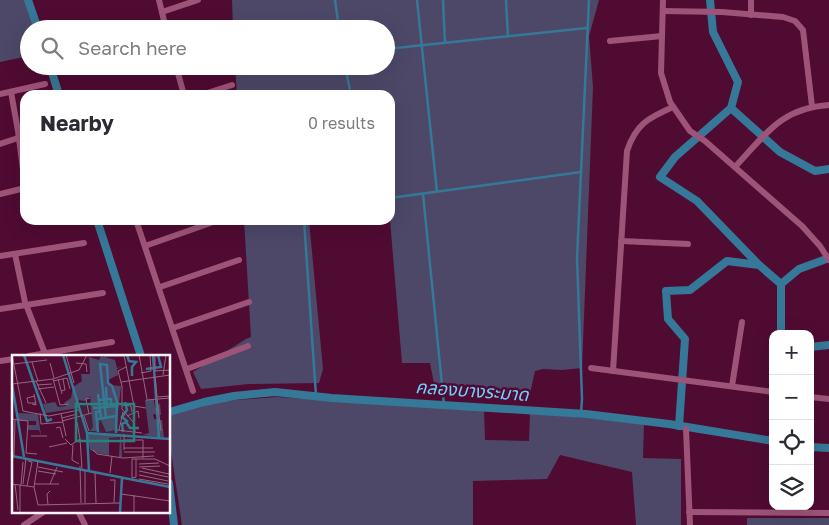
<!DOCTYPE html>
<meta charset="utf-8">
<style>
:root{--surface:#fff;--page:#f2f2f3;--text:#2b2b33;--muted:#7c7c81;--line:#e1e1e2}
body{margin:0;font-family:"Golos Text","Noto Sans Thai",sans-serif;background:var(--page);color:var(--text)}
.controls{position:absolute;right:15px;bottom:15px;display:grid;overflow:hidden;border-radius:10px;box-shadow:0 5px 20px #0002}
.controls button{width:45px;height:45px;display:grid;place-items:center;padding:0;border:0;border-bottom:1px solid var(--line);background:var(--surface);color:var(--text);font:25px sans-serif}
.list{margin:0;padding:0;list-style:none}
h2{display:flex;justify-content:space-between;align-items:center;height:65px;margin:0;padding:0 20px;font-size:21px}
h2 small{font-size:16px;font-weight:400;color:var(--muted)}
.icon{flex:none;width:28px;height:28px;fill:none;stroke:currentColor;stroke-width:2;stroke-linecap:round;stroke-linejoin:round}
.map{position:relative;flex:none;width:829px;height:525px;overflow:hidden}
.search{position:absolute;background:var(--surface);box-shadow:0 5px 20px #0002;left:20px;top:20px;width:375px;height:55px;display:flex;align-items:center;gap:12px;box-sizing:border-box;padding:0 18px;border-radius:28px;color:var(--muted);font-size:19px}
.panel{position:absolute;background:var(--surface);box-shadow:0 5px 20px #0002;left:20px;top:90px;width:375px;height:135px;border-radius:15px}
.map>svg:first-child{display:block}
</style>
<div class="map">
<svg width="829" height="525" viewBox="0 0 829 525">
<rect width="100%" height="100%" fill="#500b33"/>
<g fill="#4d4868">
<polygon points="0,0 25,0 34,29 29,29 29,56 0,62"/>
<polygon points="232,0 599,0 589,36 593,87 582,368 562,370 543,369 535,371 529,398 450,393 436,394 430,363 402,363 390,220 390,95 237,95 235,66 386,66 386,29 233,29"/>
<polygon points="244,220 309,220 323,369 319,383 249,384 201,389 193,372 246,339 251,337"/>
<polygon points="276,397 484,410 485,440 529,441 530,413 644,423 643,458 681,459 681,525 636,525 632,472 560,455 547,479 473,481 473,525 182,525 169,438 169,409 224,401"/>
<rect x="747" y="518" width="82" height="7"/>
</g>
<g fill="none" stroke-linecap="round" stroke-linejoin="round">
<g stroke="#367897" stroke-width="2.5">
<polyline points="335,0 339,29"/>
<polyline points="417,0 437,192"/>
<polyline points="443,0 445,43"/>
<polyline points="506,0 508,36"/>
<polyline points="386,49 587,28"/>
<polyline points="345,66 351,95"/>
<polyline points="423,194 444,405"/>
<polyline points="390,198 581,172"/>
<polyline points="304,220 316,396"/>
<polyline points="581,413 582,399 577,258 589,0"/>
</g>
<g stroke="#367897" stroke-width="8">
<polyline points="28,0 38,29"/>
<polyline points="710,0 713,32 738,82 731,108 675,157 660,177 697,201 759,265"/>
<polyline points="50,66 59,95"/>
<polyline points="731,108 780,152 815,171 829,169"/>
<polyline points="97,220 141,356"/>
<polyline points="781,284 799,269 829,258"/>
<polyline points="810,347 829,345"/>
<polyline points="169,412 204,402 234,396 275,392 332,398 586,414 669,424 773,441"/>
<polyline points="679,426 685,339 668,319 666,291 690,290 727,261 759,265 781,284 781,334"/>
<polyline points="810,447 829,448"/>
<polyline points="169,483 174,525"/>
</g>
<g stroke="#9e5478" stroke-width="6">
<polyline points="159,0 166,29"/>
<polyline points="663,0 661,73 670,102 690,131 705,141 802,226 820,246 829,260"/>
<polyline points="751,0 751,15"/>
<polyline points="663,11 722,12 783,17 795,21 803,30 812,106"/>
<polyline points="162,12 198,0"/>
<polyline points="610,41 662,36"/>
<polyline points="176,66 184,95"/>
<polyline points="11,92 18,131 25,185"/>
<polyline points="0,94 45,84"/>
<polyline points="201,95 232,85"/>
<polyline points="0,144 18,138"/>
<path d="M 735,167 C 766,134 781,108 829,105"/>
<polyline points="0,194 25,188"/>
<polyline points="136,220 193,391"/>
<polyline points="621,241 688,244"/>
<polyline points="145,246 219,220"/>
<polyline points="15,254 25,302 46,356"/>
<polyline points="0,256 84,243"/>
<polyline points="160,287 239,260"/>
<polyline points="0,309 103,293"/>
<polyline points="173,328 249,302"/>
<polyline points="29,356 112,342"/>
<polyline points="0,361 14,359"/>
<polyline points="591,368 773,392"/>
<polyline points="187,369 248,346"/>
<path d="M 613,371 L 627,151 C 636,124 648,118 673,107"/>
<polyline points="732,386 742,322"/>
<polyline points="810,397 829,399"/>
<polyline points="686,429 690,525"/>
<polyline points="78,511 85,525"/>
<polyline points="689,512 829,513"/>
<polyline points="24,525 45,511"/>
</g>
</g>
<g text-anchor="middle" stroke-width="5" stroke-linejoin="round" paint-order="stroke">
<g font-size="18" font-style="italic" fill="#70d1ff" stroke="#500b33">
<text transform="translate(472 391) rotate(4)" y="6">คลองบางระมาด</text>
</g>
</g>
<g transform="translate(12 355)">
<rect width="158" height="158" fill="#500b33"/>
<path d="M 89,1 L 103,5 L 105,13 L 110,12 L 105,14 L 106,20 L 96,25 L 98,30 L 109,31 L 104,75 L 94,77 L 88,63 L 86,76 L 78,76 L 81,72 L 78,41 L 73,46 L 65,45 L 67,53 L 34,58 L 31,49 L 43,47 L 46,52 L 54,51 L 52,48 L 59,43 L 61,32 L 70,26 L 69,19 L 78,19 L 77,2 L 87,5 ZM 133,45 L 142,45 L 143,53 L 148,48 L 149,60 L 141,59 L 142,64 L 150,65 L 152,83 L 130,80 L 137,78 ZM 5,58 L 26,59 L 29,80 L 27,75 L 16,75 L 16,70 L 24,70 L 24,66 L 6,66 ZM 75,78 L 109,79 L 110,102 L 107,102 L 108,82 L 97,83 L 97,100 L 85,98 L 78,95 Z" fill="#4d4868"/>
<path fill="none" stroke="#367897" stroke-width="2.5" d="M 12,0 L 35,66 L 40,64M 51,0 L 75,78 L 77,116M 115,0 L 117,6 L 124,7 L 120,12 L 120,21M 141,0 L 147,83M 134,14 L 149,12 L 146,0M 0,29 L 12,102M 94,32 L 95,51M 86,39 L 89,63M 87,45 L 99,44 L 99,51M 113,47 L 115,55 L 110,62 L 116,67M 81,53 L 105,51M 94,63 L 88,9 L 95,10 L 96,28 L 100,31 L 105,47 L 104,78M 86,64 L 104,61M 86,77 L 84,57 L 88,56M 111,77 L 110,69 L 114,67 L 118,73 L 127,73M 75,78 L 158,84M 0,101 L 158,132M 108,157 L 110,123"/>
<path fill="none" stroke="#946781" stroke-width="1" d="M 0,0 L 11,56 L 37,61 L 67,55M 54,0 L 62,28M 112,0 L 122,51 L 134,53M 127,0 L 135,44M 143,0 L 143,16M 92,1 L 112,1M 20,7 L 26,26M 38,8 L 42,23M 64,8 L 74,9 L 75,17M 2,9 L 35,5M 114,12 L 106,16 L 110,31 L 110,54 L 122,68 L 123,77M 142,16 L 158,15M 129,18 L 139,16 L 138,0M 151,20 L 154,0M 143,21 L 145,42 L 158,41M 46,24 L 50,39M 24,26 L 34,48M 41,26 L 55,23 L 58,34M 109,27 L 158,20M 0,29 L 41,24M 25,30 L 40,29M 26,34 L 42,32M 49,36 L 53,35 L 51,24M 23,41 L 15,43 L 16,48 L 24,48M 145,44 L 149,76M 134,45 L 158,43M 20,49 L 24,50 L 22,39M 57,49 L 48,50 L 41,24 L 67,15 L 75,0M 110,50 L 119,51 L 120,57M 28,58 L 29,69 L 51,67M 49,59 L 54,81M 77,59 L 74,44 L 78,43M 72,61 L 77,76M 115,61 L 126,56 L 127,63M 50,63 L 65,59M 0,64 L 16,66 L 14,98 L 25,99M 50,66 L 80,58M 44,73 L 48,72 L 51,83M 105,75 L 130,78M 107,75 L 111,57M 112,79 L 112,95M 19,81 L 35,81M 53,84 L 59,90 L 68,84 L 65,67M 68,84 L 70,113M 112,85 L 131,85 L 131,103M 61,90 L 60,105 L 67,109M 37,92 L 55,88M 112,93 L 141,93M 81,95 L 85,99 L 111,103 L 142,101M 112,97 L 143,97M 2,100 L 3,65M 124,104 L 124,122 L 120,123 L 120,104 L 143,104 L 158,111M 127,109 L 147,108M 68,111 L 69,148M 26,112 L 51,117M 127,112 L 148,111M 130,113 L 157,119M 26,116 L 44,119M 73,116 L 73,148M 127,116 L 156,122M 83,118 L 84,148M 98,118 L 100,101M 127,120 L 156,126M 127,124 L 156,129M 98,125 L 103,125 L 102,148M 0,129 L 22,132 L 26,150 L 108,148M 3,129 L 6,155M 11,129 L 14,103M 23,129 L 47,129M 38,129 L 45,112M 8,130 L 8,157M 9,130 L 11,107M 15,131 L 20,107 L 16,106M 22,132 L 26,106M 109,139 L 158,146M 122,140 L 122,157M 36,150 L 35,139 L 38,136"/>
<path fill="#27827c" fill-opacity="0.15" stroke="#27827c" stroke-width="2.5" d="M 64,49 L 122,49 L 122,86 L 64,86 Z"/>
<rect width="158" height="158" fill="none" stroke="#fbf2f5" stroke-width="2.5"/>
</g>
</svg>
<div class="controls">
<button>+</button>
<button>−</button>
<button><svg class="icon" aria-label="locate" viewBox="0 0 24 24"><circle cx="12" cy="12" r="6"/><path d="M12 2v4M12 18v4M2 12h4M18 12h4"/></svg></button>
<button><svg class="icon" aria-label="layers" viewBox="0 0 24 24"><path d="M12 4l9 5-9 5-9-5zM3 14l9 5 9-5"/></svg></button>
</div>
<div class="search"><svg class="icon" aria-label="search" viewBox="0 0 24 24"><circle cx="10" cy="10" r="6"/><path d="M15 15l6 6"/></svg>Search here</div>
<section class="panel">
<h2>Nearby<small>0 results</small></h2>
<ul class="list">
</ul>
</section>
</div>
